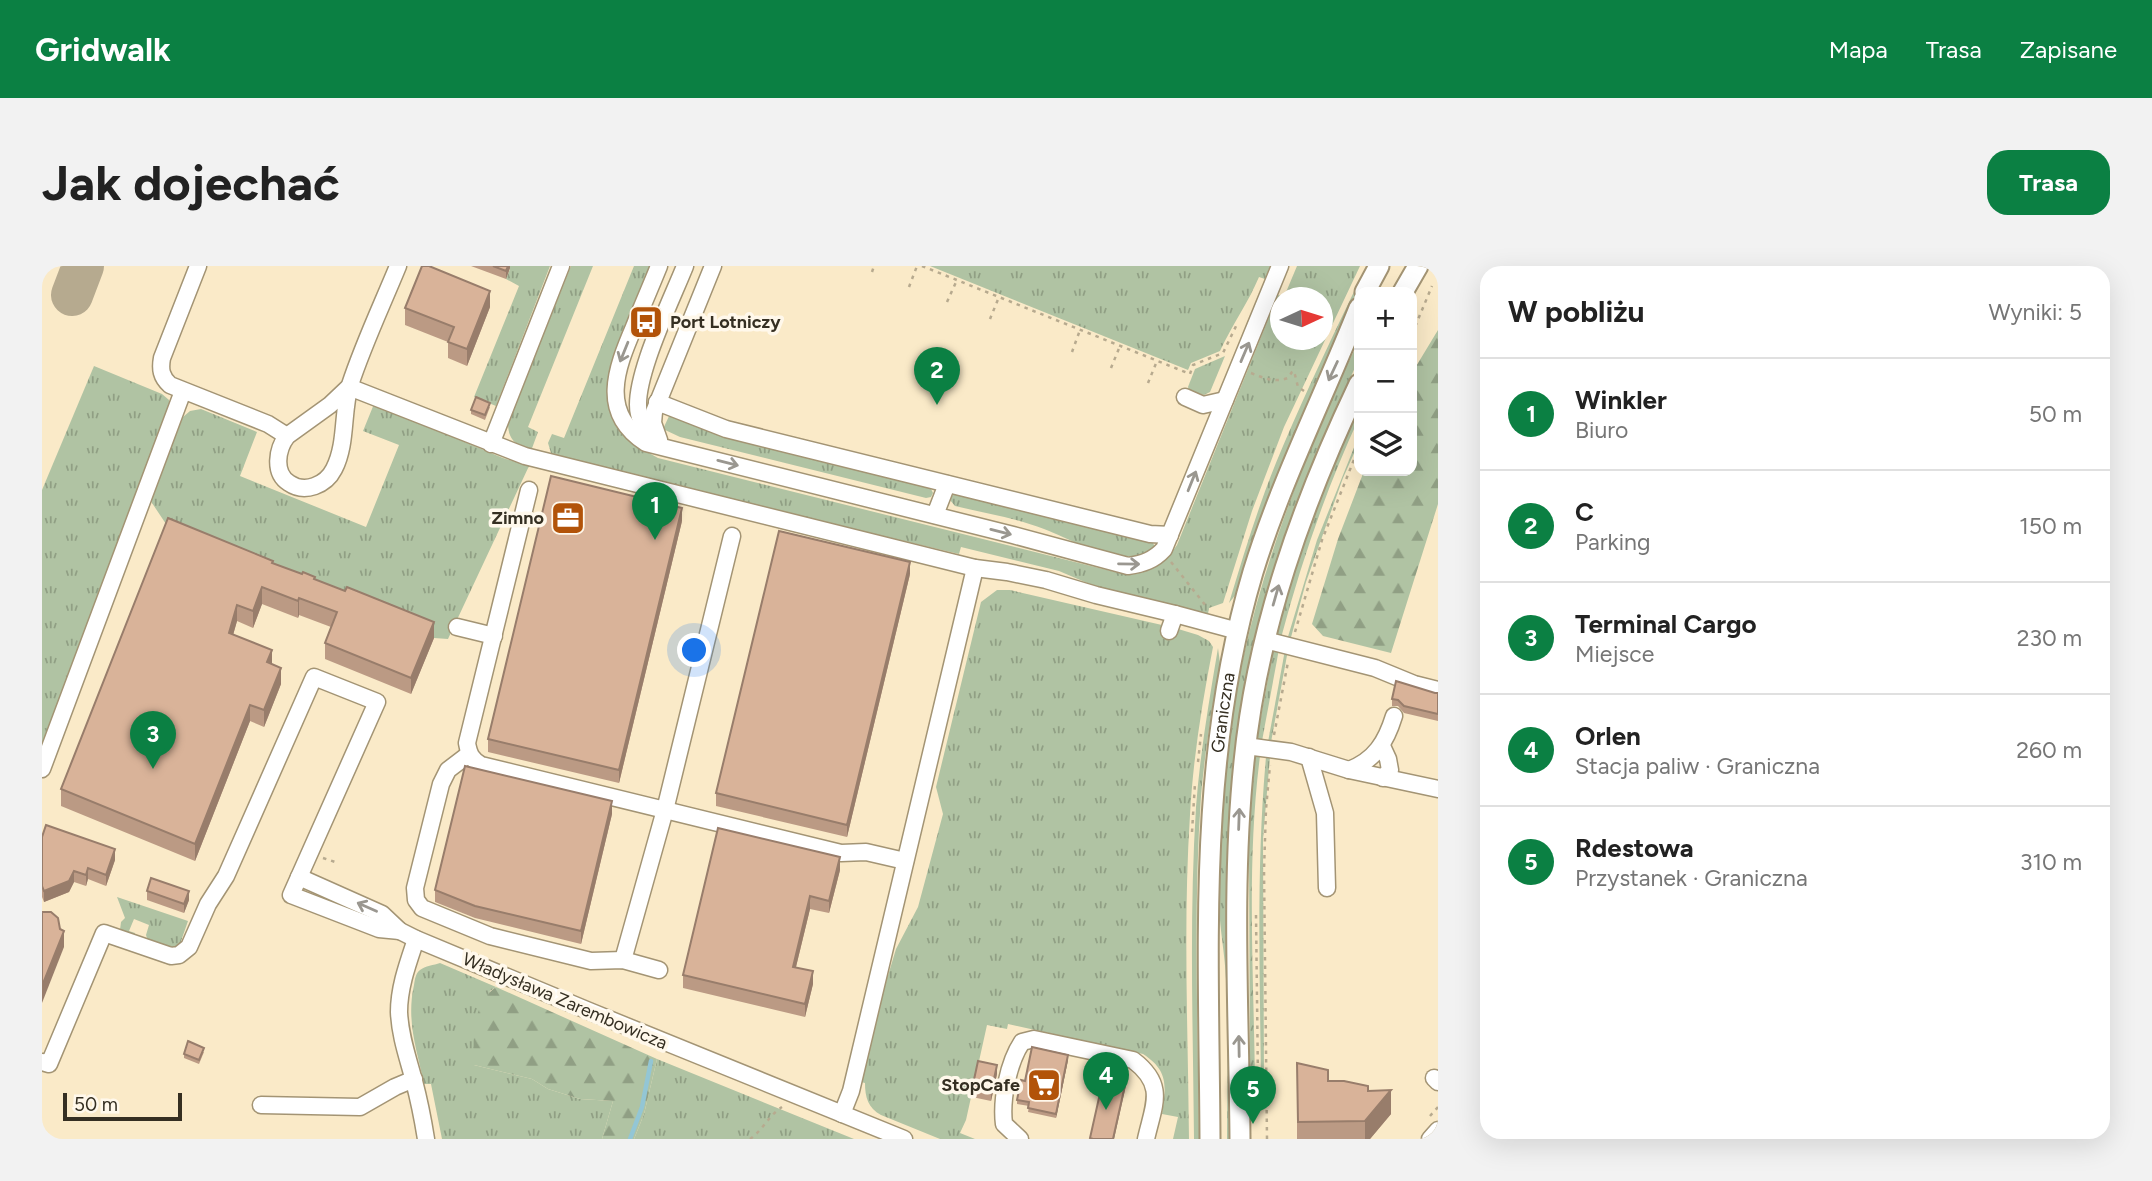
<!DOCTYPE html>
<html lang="pl">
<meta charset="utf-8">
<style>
:root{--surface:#fff;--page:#f2f2f2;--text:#222;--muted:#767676;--line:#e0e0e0;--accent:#0b8043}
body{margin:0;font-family:Figtree,sans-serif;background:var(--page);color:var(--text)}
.controls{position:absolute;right:21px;top:21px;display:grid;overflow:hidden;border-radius:14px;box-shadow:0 7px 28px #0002}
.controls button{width:63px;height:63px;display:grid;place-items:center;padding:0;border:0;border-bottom:2px solid var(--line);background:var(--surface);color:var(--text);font:35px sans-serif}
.compass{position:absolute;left:1228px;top:21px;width:63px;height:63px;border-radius:50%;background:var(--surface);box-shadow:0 7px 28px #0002;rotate:86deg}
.scale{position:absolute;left:21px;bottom:18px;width:119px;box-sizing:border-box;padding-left:7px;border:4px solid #352f22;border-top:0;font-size:19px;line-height:24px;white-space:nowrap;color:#352f22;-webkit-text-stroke:5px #fff8eb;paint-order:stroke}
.you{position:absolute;left:653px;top:385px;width:24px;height:24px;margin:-18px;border:5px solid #fff;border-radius:50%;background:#1a73e8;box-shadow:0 0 0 10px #1a73e833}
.badge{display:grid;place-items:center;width:46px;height:46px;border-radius:50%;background:var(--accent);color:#fff;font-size:23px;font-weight:700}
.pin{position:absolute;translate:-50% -58px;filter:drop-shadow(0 2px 4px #0008)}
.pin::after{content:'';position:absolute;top:37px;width:24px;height:21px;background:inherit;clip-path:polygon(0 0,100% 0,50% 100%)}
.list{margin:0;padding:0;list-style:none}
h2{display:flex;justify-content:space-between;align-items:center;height:91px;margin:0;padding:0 28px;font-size:30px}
h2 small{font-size:23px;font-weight:400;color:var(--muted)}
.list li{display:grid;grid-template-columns:46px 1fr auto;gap:21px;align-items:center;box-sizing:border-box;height:112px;padding:0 28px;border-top:2px solid var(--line)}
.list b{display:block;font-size:26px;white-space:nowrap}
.list p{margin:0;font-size:23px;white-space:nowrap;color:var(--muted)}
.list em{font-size:23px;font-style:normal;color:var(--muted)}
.icon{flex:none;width:38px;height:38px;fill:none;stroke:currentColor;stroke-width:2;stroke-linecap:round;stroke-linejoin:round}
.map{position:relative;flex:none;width:1396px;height:873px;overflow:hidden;border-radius:21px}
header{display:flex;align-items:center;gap:42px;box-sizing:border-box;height:98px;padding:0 35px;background:var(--accent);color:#fff}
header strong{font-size:33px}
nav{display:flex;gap:38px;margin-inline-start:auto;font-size:24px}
.intro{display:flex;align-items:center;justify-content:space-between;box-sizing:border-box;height:168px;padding:0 42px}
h1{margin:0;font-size:49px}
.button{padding:18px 32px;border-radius:21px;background:var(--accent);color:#fff;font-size:24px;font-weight:700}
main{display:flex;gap:42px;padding:0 42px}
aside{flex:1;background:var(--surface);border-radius:21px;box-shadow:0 7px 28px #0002}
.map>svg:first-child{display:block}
</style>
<header>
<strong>Gridwalk</strong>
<nav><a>Mapa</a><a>Trasa</a><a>Zapisane</a></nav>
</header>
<div class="intro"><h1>Jak dojechać</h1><a class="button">Trasa</a></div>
<main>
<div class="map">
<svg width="1396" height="873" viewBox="0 0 1396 873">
<defs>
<pattern id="grass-tufts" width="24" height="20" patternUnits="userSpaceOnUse" patternTransform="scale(1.75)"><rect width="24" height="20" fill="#b0c3a3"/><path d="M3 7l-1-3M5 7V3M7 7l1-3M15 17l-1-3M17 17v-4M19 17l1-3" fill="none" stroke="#909f84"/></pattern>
<pattern id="forest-firs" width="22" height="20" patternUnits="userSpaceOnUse" patternTransform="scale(1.75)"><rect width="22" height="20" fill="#b0c3a3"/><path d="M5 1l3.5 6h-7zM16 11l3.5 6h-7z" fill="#909f84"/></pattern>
</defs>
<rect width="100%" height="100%" fill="#faeac8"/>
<g fill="url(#grass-tufts)" fill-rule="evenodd">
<polygon points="462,0 508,0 454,140 432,131 477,20 464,13 468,3"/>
<path d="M 529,0 L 551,0 L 486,161 L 496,166 L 489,185 C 474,179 466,174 466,157 Z"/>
<path d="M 592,0 L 610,0 L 567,112 L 598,182 L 616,192 L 1085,309 C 1108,307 1122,298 1135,279 L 1236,29 L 1242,31 L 1255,0 L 1318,0 L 1242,161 L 1210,245 L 1181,337 L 1167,342 L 1166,348 L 1050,319 L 1017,305 L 919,281 L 917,288 L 621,218 L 514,191 L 509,187 L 506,177 L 510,168 L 522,172 ZM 1238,32 L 1280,32 L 1280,74 L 1238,74 Z"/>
<path d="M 888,0 L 1228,0 L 1223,13 L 1217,11 C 1206,37 1190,59 1178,85 L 1149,97 L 1146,104 Z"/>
<path d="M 1326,2 L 1250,172 L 1221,244 L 1195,327 L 1187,337 C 1203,284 1219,231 1241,180 C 1266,121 1294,63 1322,5 Z"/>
<path d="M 1317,74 L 1317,93 C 1256,223 1210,342 1193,486 C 1185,553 1185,620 1186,687 C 1187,749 1188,811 1189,873 L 1185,873 C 1185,820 1187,766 1184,714 C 1183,689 1178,665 1177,640 C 1175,617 1177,594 1178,571 C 1185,389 1240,236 1317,74 Z"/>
<polygon points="1183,90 1168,126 1162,129 1147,124 1146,121 1153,103"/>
<polygon points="52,100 120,128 127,134 127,142 0,481 0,224"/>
<polygon points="332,138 461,192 487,200 406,373 392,372 124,258 110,237 109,233 141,151 148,145 159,143 215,166 198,210 324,261 357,179 321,165"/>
<path d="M 1317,141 L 1317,152 C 1284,223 1259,297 1239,372 L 1235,368 C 1255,289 1284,215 1317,141 Z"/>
<polygon points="628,148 888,221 891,227 889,231 884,232 638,171 621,163"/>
<polygon points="1317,169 1317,176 1301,212 1264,316 1248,375 1245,374 1275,274"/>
<path d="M 914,228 L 1111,277 L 1113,281 C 1082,306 1034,275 1002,263 C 974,252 942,247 913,240 L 908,234 L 909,230 Z"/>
<path d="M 955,324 L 968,324 L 1133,362 L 1156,369 L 1167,375 L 1171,381 C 1160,437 1151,493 1148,549 C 1141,657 1146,765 1147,873 L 1131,873 L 1136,851 L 1120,848 C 1124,820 1127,805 1101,788 L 966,758 L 965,763 L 945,759 L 924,854 L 918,867 L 933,873 L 898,873 L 839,849 C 826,842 823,831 823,817 L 819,816 L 838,736 L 854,683 L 876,641 L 901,548 L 894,521 L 939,336 Z"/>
<path d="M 1176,382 L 1178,397 C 1170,441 1163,485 1159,530 C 1151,644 1156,759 1157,873 L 1152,873 C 1151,763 1147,652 1154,541 C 1158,488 1167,435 1176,382 Z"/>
<polygon points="1237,383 1220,475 1215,472 1231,385"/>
<polygon points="1243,384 1246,384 1229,476 1226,476"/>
<path d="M 1215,489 L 1218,490 C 1204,599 1212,711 1213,820 L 1208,821 L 1207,574 L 1211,497 L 1212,490 Z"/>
<path d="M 1224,491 L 1228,491 L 1221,573 L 1222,817 L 1219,820 C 1218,710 1214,600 1224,491 Z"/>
<path d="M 75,631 L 146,655 L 138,678 C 127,685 117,679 106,675 L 104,669 L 107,659 L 92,653 L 87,665 L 93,667 L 92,670 L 78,664 L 79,656 L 83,652 Z"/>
<path d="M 398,697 L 454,721 L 448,725 L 432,799 L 490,813 L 506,823 L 538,833 L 571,835 L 560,873 L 400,873 L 389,818 L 382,818 C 375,784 364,755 372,719 C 373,714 373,708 378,704 C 383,700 392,699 398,697 Z"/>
<polygon points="615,793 812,873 592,873 602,848"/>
</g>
<g fill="url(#forest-firs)">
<polygon points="1396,64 1396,238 1349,387 1281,370 1270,358 1296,273 1322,205 1370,205 1370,107"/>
<path d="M 454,721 L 615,793 L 602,848 L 592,873 L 560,873 L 571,835 L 538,833 L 506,823 L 490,813 L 432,799 C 431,773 430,737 454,721 Z"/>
</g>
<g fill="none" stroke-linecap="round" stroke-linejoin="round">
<polyline stroke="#93c6d5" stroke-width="4.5" points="588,873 600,841 609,795"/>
<polyline stroke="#b6aa8f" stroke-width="42" points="30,29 41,0"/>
<g stroke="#a39474" stroke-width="19">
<g id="minor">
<path d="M 156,0 L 120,92 C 118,103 119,111 128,119 L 226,158 L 245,170"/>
<path d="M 617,0 C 609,20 600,40 592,61 C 574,103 557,147 604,177 L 971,269 L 1086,300 C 1101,298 1112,294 1122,283 L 1238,0"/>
<polyline points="307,121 483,190 933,302 965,306 1004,314 1054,329 1133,348 1196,365"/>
<path d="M 307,121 L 288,139 L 245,170 C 235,183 231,207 247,217 C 263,228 284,219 292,203 C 305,178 300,146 308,119 C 321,79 340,39 356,0"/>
<polyline points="1143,131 1161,139 1183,134"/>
<polyline points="615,136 684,163 1108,268 1128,269"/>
<polyline points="617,174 611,157 612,146 671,0"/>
<polyline points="449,178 519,0"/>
<path d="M 618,178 C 608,169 600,161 597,148 C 589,116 630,33 643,0"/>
<path d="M 487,224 L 425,477 C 427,488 429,493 439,499 L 799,587 L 824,586 L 863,595"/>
<polyline points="893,249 905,218"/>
<polyline points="415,361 452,370"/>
<polyline points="1127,365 1133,348"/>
<polyline points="1223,374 1333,402 1372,418 1396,424"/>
<polyline points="1204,480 1249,486 1307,504 1396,523"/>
<polyline points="1340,480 1346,493 1348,504 1341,512"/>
<polyline points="427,488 406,504 399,518 373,622 374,634 380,642 448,670 549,695 581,694 617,704"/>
<polyline points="1267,491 1283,547 1285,622"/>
<polyline points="0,503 141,125"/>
<path d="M 1307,504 C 1333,494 1344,476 1352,450"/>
<polyline points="257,611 340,648 358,665 374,673 547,745 862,873"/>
<path d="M 374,673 C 366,697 357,721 357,746 C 358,770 366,792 372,815 C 377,834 381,854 384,873"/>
<polyline points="581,694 623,544 690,270"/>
<polyline points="0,796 7,798 62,667 129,690 137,689 147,681 166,638 184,610 272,411 335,436 249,629 337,663 358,665"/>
<polyline points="1392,812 1396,816"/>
<polyline points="219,839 318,841 353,821 372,813"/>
<polyline points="800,848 809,825 933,302"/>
<path d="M 978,873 L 962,858 C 959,834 966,797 980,776 L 992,773 L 1091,794 C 1124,819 1112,838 1104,873"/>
<polyline points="1388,873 1396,864"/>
</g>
</g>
<g stroke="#a39474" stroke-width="23">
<g id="major">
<polyline points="1323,26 1337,0"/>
<polyline points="1361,26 1376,0"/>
<path id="s1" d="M 1168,873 C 1167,681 1155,494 1211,306 C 1239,215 1282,130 1317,42"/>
<path d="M 1198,873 C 1197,748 1189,620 1202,496 C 1215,363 1260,238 1317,118"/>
</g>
</g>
<g stroke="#b7aa8f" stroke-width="2.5" stroke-dasharray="3.5 5" stroke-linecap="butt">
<polyline points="880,0 1148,108 1151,99 1181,87 1196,56"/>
<polyline points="830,6 832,0"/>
<polyline points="867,21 875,0"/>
<polyline points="905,36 915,14"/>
<polyline points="1370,49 1374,39"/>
<polyline points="948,53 957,31"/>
<polyline points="1370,68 1390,20"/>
<polyline points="1030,86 1038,64"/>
<polyline points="1069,102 1078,80"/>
<path d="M 1209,107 C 1222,112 1233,117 1246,112 L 1250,106 L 1252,105 L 1256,121 L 1262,125"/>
<polyline points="1106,117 1115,95"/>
<polyline points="1129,296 1164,340"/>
<polyline points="1253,366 1280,274 1317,181"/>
<polyline points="1232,469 1246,396"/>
<polyline points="1156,496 1159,468"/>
<polyline points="1150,566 1153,517"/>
<polyline points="281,592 293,596"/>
<polyline points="1214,649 1216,814"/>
<polyline points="1388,850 1396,841"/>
<path d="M 708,873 C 721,864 727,849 740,841"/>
<polyline points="1225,873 1222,604 1224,543 1228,499"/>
</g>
<use href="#minor" stroke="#fff" stroke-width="16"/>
<use href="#major" stroke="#fff" stroke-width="19"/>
</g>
<g fill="#bb9a84">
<polygon points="429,0 468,0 468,2 464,13"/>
<polygon points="448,41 425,100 406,92 406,76 363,59 363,42"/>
<polygon points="448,141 443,154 429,148 429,144"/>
<polygon points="640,255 577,517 446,486 446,473"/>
<polygon points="231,297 273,313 392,372 369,428 283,393 283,377 289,361 257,349 256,352 220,338 211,362 195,355 191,369 230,398 239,418 222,461 208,455 153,595 19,540 19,523"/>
<polygon points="868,308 805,571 674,540 674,527"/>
<polygon points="1396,427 1396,455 1362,447 1356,440 1350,440 1350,433"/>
<polygon points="570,548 539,678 433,652 393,636 393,624"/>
<polygon points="0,571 73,594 64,620 46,613 44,620 32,616 27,626 2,636 0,631"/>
<polygon points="798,604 787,647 768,643 754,701 771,718 763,751 641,722 641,709"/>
<polygon points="105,625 147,634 142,647 105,634"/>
<polygon points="162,786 157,798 142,792 142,788"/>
<polygon points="1026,794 1014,852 986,846 987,840 975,838 975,834 983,815"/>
<polygon points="1255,797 1286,815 1326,825 1349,848 1328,873 1255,873"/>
<polygon points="955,808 949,835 930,831 930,823"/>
</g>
<g fill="#987d6b">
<polygon points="466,0 468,0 468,2 464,13 464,5"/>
<polygon points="448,25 448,41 425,100 425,83"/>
<polygon points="640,242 640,255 577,517 577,504"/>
<polygon points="868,296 868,308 805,571 805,559"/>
<polygon points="220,321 220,338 211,362 211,345"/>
<polygon points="257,332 257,349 256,352 256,335"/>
<polygon points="195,339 195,355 187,383 187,367"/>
<polygon points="392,356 392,372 369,428 369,412"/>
<polygon points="230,384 230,401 225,396"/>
<polygon points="239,402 239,418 222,461 222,444"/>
<polygon points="208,439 208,455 153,595 153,578"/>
<polygon points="570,535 570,548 539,678 539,665"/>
<polygon points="73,583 73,594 64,620 64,609"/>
<polygon points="798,591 798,604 787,647 787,635"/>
<polygon points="46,602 46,613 44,620 44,609"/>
<polygon points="32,605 32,616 27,626 2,636 2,625"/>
<polygon points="147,625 147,634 142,647 142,638"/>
<polygon points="768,630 768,643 751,713 751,701"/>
<polygon points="22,665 22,681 0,737 0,720"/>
<polygon points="771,705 771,718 763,751 763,738"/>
<polygon points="1026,789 1026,794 1014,852 1014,848"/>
<polygon points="955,799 955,808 949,835 949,827"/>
<polygon points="1085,810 1085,815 1072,873 1071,873"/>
<polygon points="1349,824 1349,848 1328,873 1323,873 1323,855"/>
</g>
<g fill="#d9b399" stroke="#987d6b" stroke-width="2">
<polygon points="380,0 387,0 448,25 425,83 406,76 412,61 363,42"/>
<polygon points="451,0 466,0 464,5"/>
<polygon points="434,131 448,137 443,149 429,144"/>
<polygon points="509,210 640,242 577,504 446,473"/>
<polygon points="126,252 231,295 230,297 260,308 261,306 273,311 272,313 303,325 305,321 392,356 369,412 283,377 295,346 257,332 256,335 220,321 211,345 195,339 187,367 230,384 225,396 239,402 222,444 208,439 153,578 19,523"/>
<polygon points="737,265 868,296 805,559 674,527"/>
<polygon points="1354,415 1393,427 1396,427 1396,448 1362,440 1356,434 1350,433"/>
<polygon points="423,500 570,535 539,665 433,640 393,624"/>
<polygon points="4,559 73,583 64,609 46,602 44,609 32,605 27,615 2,625 0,620 0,571"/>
<polygon points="676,562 798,591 787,635 768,630 751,701 771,705 763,738 641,709"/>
<polygon points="109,612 147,625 142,638 105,625"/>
<polygon points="0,646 9,646 16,652 18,663 22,665 0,720"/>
<polygon points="146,775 162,782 157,794 142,788"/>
<polygon points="990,781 1026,789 1014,848 986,842 987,836 975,834 979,814 983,815"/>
<polygon points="936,795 955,799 949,827 930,823"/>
<polygon points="1255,797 1286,804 1286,815 1302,815 1326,820 1326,825 1349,824 1323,855 1256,856"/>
<polygon points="1063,805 1085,810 1071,873 1051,873 1048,872"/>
</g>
<defs><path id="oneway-shaft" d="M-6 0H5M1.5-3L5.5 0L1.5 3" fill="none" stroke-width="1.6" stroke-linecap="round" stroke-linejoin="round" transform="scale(1.75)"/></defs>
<g stroke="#9a9790">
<use href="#oneway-shaft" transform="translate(582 86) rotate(112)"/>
<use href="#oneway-shaft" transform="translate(1203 86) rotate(-67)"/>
<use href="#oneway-shaft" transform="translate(1291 105) rotate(115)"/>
<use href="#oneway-shaft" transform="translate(686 197) rotate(14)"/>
<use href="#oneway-shaft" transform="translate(1150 215) rotate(-68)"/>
<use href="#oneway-shaft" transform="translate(959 266) rotate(14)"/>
<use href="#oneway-shaft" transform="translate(1087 298) rotate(1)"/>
<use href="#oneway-shaft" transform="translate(1234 329) rotate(-74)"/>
<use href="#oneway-shaft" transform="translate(1197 553) rotate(-88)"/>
<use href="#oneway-shaft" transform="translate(325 641) rotate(-156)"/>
<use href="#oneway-shaft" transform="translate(1197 780) rotate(-91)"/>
</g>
<defs>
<g id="bus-square" transform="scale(1.75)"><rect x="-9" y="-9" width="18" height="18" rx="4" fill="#b25309" stroke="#fff8eb"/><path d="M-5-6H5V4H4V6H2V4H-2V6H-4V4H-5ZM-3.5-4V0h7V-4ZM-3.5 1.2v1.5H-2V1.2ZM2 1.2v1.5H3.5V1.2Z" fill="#fff"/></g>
<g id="office-square" transform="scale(1.75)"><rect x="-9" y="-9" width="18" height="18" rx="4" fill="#b25309" stroke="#fff8eb"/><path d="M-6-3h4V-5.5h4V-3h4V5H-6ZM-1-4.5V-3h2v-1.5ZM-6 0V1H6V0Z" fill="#fff"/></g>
<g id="supermarket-square" transform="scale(1.75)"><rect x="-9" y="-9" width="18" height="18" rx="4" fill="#b25309" stroke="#fff8eb"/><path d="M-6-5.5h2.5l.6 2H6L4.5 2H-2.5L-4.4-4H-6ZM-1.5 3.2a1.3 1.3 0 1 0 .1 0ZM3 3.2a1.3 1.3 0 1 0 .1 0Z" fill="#fff"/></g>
</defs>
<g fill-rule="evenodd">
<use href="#bus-square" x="604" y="56"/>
<use href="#office-square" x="526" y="252"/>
<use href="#supermarket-square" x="1002" y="819"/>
</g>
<g text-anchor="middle" stroke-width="7" stroke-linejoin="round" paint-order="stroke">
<g font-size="18" font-weight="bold" fill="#352f22" stroke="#fff8eb" text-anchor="end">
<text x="628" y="62" text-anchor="start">Port Lotniczy</text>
<text x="502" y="258">Zimno</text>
<text x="978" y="825">StopCafe</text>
</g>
<g font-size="18" fill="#352f22" stroke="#fff8eb">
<text dy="6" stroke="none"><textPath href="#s1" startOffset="427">Graniczna</textPath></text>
<text transform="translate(523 735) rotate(23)" y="6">Władysława Zarembowicza</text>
</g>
</g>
</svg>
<div class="controls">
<button>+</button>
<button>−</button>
<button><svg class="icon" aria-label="layers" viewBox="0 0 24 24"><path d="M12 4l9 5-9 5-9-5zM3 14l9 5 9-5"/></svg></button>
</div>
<svg class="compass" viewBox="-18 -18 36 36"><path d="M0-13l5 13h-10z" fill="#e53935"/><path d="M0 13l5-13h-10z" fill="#767676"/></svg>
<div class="scale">50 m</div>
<div class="you"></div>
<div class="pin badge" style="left:613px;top:274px">1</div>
<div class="pin badge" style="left:895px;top:139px">2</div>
<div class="pin badge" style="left:111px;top:503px">3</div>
<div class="pin badge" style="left:1064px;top:844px">4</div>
<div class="pin badge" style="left:1211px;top:858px">5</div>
</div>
<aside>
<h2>W pobliżu<small>Wyniki: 5</small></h2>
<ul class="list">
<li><span class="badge">1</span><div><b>Winkler</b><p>Biuro</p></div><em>50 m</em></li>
<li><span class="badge">2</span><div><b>C</b><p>Parking</p></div><em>150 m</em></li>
<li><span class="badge">3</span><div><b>Terminal Cargo</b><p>Miejsce</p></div><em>230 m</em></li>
<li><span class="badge">4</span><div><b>Orlen</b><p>Stacja paliw · Graniczna</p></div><em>260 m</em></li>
<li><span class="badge">5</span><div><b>Rdestowa</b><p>Przystanek · Graniczna</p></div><em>310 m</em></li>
</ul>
</aside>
</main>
